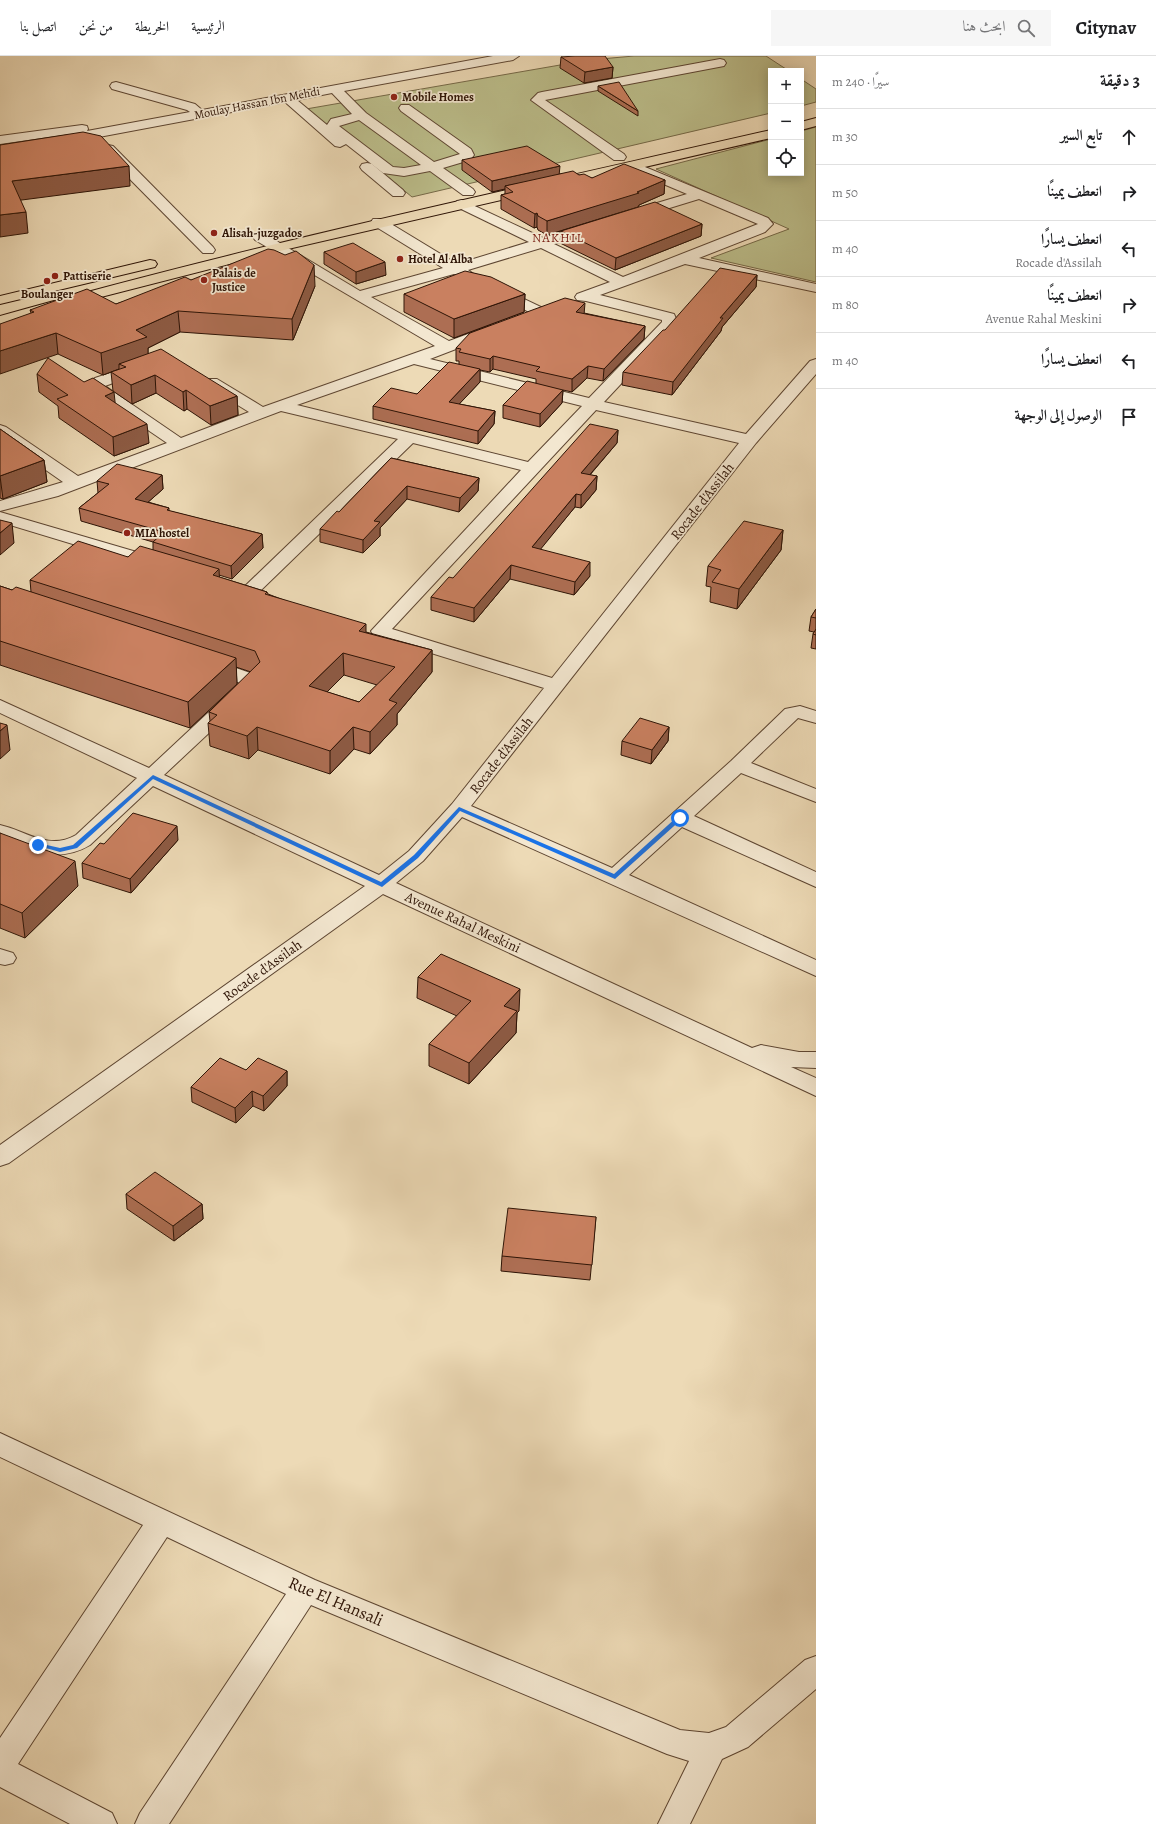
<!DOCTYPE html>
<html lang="ar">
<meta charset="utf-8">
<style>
:root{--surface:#fff;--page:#f6f6f6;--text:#202124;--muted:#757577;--line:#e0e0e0}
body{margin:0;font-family:Alegreya,Amiri,serif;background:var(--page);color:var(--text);direction:rtl}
.controls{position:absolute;right:12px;top:12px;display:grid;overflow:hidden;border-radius:0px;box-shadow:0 2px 10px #0003}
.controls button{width:36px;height:36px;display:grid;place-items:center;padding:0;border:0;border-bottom:1px solid var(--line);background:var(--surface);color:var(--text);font:20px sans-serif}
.stop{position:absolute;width:12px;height:12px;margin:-9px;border:3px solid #1a73e8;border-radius:50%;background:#fff}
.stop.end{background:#1a73e8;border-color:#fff;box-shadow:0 1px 4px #0008}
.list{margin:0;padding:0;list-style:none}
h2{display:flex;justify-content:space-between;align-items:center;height:52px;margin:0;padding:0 16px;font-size:17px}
h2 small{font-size:13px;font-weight:400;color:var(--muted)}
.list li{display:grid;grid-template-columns:26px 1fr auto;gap:12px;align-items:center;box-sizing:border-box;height:56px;padding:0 16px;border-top:1px solid var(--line)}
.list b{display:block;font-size:15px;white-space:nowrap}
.list p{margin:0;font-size:13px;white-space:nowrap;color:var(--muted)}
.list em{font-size:13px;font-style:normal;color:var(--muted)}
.icon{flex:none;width:22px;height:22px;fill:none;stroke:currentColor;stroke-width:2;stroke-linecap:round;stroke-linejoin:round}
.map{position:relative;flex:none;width:816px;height:1768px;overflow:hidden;direction:ltr}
header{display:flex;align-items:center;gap:24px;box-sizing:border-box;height:56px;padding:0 20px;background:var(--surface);border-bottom:1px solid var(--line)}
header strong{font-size:19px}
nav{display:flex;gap:22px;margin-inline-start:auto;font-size:14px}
.search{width:280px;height:36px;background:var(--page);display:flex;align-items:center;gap:10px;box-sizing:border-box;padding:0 14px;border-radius:0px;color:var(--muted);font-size:15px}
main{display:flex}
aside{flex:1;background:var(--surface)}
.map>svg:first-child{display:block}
</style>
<header>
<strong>Citynav</strong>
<div class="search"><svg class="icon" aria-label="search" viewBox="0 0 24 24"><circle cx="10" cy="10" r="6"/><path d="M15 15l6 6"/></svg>ابحث هنا</div>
<nav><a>الرئيسية</a><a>الخريطة</a><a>من نحن</a><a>اتصل بنا</a></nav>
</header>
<main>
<aside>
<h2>3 دقيقة<small>سيرًا · 240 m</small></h2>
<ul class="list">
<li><svg class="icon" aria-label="ahead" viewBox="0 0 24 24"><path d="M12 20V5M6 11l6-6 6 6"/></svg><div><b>تابع السير</b></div><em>30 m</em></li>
<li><svg class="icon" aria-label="right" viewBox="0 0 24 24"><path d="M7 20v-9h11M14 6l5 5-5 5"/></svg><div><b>انعطف يمينًا</b></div><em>50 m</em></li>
<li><svg class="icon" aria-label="left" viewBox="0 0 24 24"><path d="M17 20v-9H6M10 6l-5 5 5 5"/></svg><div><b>انعطف يسارًا</b><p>Rocade d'Assilah</p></div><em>40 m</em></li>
<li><svg class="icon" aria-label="right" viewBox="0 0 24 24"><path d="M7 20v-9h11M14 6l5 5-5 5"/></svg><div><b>انعطف يمينًا</b><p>Avenue Rahal Meskini</p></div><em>80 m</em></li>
<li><svg class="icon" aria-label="left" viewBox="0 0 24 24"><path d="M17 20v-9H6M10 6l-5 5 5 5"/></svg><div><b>انعطف يسارًا</b></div><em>40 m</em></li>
<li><svg class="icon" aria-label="arrive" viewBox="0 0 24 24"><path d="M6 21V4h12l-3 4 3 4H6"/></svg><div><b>الوصول إلى الوجهة</b></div></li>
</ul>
</aside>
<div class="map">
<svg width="816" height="1768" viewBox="0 0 816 1768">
<rect width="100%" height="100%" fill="#eddab6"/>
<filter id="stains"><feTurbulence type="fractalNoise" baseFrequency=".005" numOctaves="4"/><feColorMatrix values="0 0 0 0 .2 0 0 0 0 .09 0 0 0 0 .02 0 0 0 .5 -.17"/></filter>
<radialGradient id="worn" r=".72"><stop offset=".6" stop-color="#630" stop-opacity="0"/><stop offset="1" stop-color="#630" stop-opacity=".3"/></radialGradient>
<g fill="#bcbe8b" stroke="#756948">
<polygon points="634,0 766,0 789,15 771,15 771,57 412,141 306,53 589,4"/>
<polygon points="801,23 816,33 816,46 801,50"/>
<polygon points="816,71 816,226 711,202 789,173 656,113 771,83 771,117 801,117 801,75"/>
</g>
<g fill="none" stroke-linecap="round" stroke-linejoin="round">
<g stroke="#5e4632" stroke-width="2">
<g id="minor">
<path d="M 493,0 L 519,0 L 513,4 L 344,35 L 366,57 L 434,106 L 460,98 L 401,55 L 399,52 L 401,49 L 409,49 L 471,93 L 474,99 L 470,104 L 443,112 L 473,133 L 475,136 L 473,139 L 463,139 L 430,115 L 404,120 L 383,117 L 346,88 L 340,91 L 335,90 L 285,46 L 67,87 L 60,83 L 62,80 L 70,78 L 0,88 L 0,80 L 82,69 L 87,70 L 88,73 L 87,75 L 190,56 L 187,54 L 112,33 L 110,30 L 112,27 L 116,26 L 195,48 L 202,54 ZM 332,37 L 352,58 L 331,63 L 327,69 L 297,44 ZM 359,64 L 421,109 L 404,112 L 393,111 L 339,70 Z"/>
<polygon points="720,3 724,4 726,7 724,10 545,44 624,98 626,101 624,104 614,104 531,44 538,37 542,36"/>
<polygon points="108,89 113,90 213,191 215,194 213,197 203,197 103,96 101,93 103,90"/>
<path d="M 633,106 L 768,162 L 773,168 L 765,176 L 699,202 L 816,228 L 816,236 L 685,208 L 600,239 L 674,258 L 678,267 L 604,346 L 746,378 L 810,305 L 816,303 L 816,318 L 756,387 L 471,750 L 612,812 L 731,705 L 785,653 L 800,650 L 816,655 L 816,667 L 798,662 L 751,707 L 816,733 L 816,746 L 741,717 L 694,760 L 816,816 L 816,831 L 682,771 L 629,819 L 816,904 L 816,920 L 462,761 L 423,805 L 396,827 L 752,992 L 761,989 L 799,996 L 816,996 L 816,1012 L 791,1011 L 816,1022 L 816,1040 L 383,838 L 9,1107 L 0,1110 L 0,1089 L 365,830 L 153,730 L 90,789 C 58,808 32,795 0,782 L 0,769 C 27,775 48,795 76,779 L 137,722 L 0,657 L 0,644 L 149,712 L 240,627 L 202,613 L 200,609 L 202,605 L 209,603 L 216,605 L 256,619 L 260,628 L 257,632 L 164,719 L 379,819 L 409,795 L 452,748 L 544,632 L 373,579 L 371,575 L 521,414 L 413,387 L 256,539 L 250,540 L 244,539 L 241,535 L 244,531 L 398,383 L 281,355 L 58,440 L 0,455 L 0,445 L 63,426 L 0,382 L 0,369 L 6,371 L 78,420 L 167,387 L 89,334 L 87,331 L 95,322 L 134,309 L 146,309 L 148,312 L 146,315 L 105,330 L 181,382 L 249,356 L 205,329 L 203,326 L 205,323 L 217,323 L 263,351 L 435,290 L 255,184 L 253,181 L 255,178 L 265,178 L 360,235 L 443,212 L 373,169 L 371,166 L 373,163 L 383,163 L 457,208 L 529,186 L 457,151 L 455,148 L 457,145 L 462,144 L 543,182 L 588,169 L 593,170 L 595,173 L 593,176 L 554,188 L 623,221 L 758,168 L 699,143 L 637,162 L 627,162 L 625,159 L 627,156 L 687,138 L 628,113 L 626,110 L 628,107 ZM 541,192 L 610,226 L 577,238 L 575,241 L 577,244 L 586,245 L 662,264 L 662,266 L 589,342 L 430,303 L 495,278 L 498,275 L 495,272 L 490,270 L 449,285 L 371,241 L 454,218 L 468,223 L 473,222 L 475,219 L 468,214 ZM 414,308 L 582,350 L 528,406 L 297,349 ZM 596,354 L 739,387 L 552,622 L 392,573 Z"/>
<polygon points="367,107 372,108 403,134 405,137 403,140 393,140 362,114 360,111 362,108"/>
<polygon points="499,231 545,253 547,256 545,259 535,259 494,238 492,235 494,232"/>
<polygon points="0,456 164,504 167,508 164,512 158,513 152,512 0,466"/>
<polygon points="0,893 13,897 16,902 13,907 5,909 0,908"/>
<polygon points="0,1377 315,1524 680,1674 709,1677 726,1671 805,1604 816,1600 816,1633 748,1691 722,1703 690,1768 658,1768 689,1705 667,1698 311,1549 169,1768 135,1768 140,1757 286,1538 167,1481 18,1708 112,1757 117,1768 70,1768 0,1731 0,1682 143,1469 0,1401"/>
</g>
</g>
<g stroke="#2e1406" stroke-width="2">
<g id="major">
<polygon points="816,62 816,70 801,74 801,66"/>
<path d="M 771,74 L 771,82 L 288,193 L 101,241 L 0,270 L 0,260 C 255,188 513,133 771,74 Z"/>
<polygon points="150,204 155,205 157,208 155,211 0,248 0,240"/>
</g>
</g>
<use href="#minor" fill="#f3e7d0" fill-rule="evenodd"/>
<use href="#major" fill="#eddab6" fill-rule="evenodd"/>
</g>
<g fill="#ad6e53" stroke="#2e1406" fill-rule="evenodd">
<polygon points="561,1 613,11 612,22 584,27 560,12"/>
<polygon points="598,30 638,55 638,60 598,35"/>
<polygon points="462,104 559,118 579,119 592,122 665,124 664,138 639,149 638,151 702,168 701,180 615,214 560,187 561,175 547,179 538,174 537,171 534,172 501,153 501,139 505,138 505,133 492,136 462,114"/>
<polygon points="324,196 386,219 356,228 324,208"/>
<polygon points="757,219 756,231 722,271 721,275 672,339 622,329 623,316 665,274"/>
<polygon points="191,224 315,230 293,284 180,276 148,292 148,298 237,340 238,359 211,369 187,353 184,355 156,337 132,348 113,335 111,316 119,313 103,319 58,298 31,257 30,254 116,248"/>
<polygon points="404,238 525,238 524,256 454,282 404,256"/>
<polygon points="584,257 645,270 644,283 603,325 587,322 572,336 563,334 562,347 540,371 503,362 503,349 536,327 536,323 493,313 490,316 480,314 480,326 459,348 495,355 494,368 478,388 373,363 373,350 417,338 459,308 459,305 456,305 456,292"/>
<polygon points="37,318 115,347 149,387 114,400 59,362 58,350 39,336"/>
<polygon points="0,373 44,404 47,426 3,443 0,442"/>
<polygon points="618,374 617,387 590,419 597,420 596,434 581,452 575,451 540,493 590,520 574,539 510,523 474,566 431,554 431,541 453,522"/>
<polygon points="391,402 479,422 478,435 459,456 407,443 380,472 380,480 363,497 320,486 320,473 339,456"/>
<path d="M 162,419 L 163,433 L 148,446 L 169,452 L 169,455 L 262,478 L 263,492 L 232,523 L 219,519 L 219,521 L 267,536 L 268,538 L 366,576 L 432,594 L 432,616 L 397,658 L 397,669 L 370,698 L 354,693 L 330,718 L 258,694 L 249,703 L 210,690 L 208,667 L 210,665 L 209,656 L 251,616 L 236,611 L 237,628 L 190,672 L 0,609 L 0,530 L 12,534 L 31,536 L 30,524 L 128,501 L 153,494 L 153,486 L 81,465 L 79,452 L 98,437 L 97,425 ZM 344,619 L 377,629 L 359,646 L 327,636 Z"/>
<polygon points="783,474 781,494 737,553 710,546 711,531 706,530 708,510"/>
<polygon points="816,553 816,593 811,592 813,578 814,576 809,575 811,561"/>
<polygon points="669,671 668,685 651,708 621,699 622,685"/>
<polygon points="0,777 78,830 25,882 0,872"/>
<polygon points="178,784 131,837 83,822 82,807 104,788"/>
<polygon points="418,921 519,955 517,957 516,977 469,1028 429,1010 429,988 457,960 417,942"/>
<polygon points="246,1014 287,1015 287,1030 264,1055 253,1050 236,1067 192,1046 191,1031"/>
<polygon points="126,1138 202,1148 203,1163 174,1185 127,1153"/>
<polygon points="596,1161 590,1224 501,1215 502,1200"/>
</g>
<g fill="#8d5a43" stroke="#2e1406">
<polygon points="613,11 612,22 584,27 585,16"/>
<polygon points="129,110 130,130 14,145 12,125"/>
<polygon points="560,110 559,120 505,130 505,133 492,136 492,125"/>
<polygon points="665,124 664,138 639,149 638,151 547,179 547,165 637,136"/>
<polygon points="26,156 28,177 0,181 0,159"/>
<polygon points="537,157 537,171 534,172 535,158"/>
<polygon points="702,168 701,180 615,214 616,202"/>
<polygon points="385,206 386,219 356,228 356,216"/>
<polygon points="314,209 315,230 293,284 292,263"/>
<polygon points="757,219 756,231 722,271 721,275 672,339 673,326 720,262"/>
<polygon points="525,238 524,256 454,282 454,263"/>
<polygon points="585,247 584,259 576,256"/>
<polygon points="178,255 180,276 148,292 148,302 119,308 119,313 103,319 101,297 136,274"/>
<polygon points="645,270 644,283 603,325 604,313"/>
<polygon points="56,277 58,298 0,318 0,295"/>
<polygon points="493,300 493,313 490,316 490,303"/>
<polygon points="588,310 587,322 572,336 572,323"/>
<polygon points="480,313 480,326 449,359 449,346"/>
<polygon points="155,319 156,337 132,348 131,329"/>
<polygon points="186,334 187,353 184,355 183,336"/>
<polygon points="563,334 562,347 540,371 540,358"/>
<polygon points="114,336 116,355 105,340"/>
<polygon points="237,340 238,359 211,369 210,350"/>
<polygon points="495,355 494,368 478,388 478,375"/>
<polygon points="147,368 149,387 114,400 113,381"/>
<polygon points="618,374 617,387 580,430 581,417"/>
<polygon points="44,404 47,426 3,443 0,420"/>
<polygon points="162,419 163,433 137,456 135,443"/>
<polygon points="597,420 596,434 581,452 581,439"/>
<polygon points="479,422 478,435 459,456 460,442"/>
<polygon points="407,430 407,443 380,472 380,480 363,497 363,484 374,465"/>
<polygon points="576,438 575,451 531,505 532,491"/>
<polygon points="12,467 14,487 0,499 0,477"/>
<polygon points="783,474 781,494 737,553 739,533"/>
<polygon points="262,478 263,492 232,523 231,510"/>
<polygon points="590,506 590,520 574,539 575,526"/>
<polygon points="511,509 510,523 474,566 474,552"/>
<polygon points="219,513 220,535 213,519"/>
<polygon points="366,568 366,590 359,575"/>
<polygon points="432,594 432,616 397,658 397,669 370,698 370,676 389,644"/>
<polygon points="343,597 344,619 310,653 309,630"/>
<polygon points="236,602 237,628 190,672 188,646"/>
<polygon points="7,669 10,694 0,703 0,675"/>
<polygon points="257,671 258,694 249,703 247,680"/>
<polygon points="353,671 354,693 330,718 330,695"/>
<polygon points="669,671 668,685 651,708 652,694"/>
<polygon points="177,770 178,784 131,837 130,823"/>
<polygon points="75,805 78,830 25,882 22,857"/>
<polygon points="520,933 519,955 517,957 516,977 469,1028 469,1007 504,950"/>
<polygon points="287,1015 287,1030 264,1055 263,1040"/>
<polygon points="252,1035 253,1050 236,1067 235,1052"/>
<polygon points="202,1148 203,1163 174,1185 173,1170"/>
</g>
<g fill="#c98060" stroke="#2e1406" fill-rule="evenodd">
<polygon points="575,0 605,0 613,11 585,16 561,1"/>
<polygon points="619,26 638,55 598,30"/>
<polygon points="83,76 101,80 129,110 12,125 26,156 0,159 0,89"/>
<polygon points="527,90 560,110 492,125 462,104"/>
<polygon points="624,108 665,124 637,136 639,137 547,165 538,160 537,157 535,158 501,139 513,136 505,130 573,115 579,119 584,118 592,122"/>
<polygon points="655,146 702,168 616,202 561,175"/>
<polygon points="353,187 385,206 356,216 324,196"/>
<polygon points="268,193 274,194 285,199 296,195 314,209 292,263 178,255 136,274 147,281 101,297 56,277 0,295 0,268 34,256 30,254 87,233 116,248 185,221 191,224"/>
<polygon points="720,212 757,219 720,262 723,262 673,326 623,316 663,274 665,274"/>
<polygon points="465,215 491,221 525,238 454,263 404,238"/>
<polygon points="565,242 585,247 576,256 645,270 604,313 588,310 572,323 536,315 540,311 493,300 490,303 459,296 461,293 456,292 470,277"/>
<polygon points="161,293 237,340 210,350 186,334 183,336 155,319 131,329 111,316 126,311 119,308"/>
<polygon points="48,302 84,326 93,322 114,336 105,340 147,368 113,381 57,343 68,339 37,318"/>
<polygon points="449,306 480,313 449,346 495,355 478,375 373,350 391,332 417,338"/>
<polygon points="527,325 563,334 540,358 503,349"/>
<polygon points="590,368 618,374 581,417 597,420 581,439 576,438 532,491 590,506 575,526 511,509 474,552 431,541 449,521 453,522"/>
<polygon points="0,373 44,404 0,420"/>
<polygon points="391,402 479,422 460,442 407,430 374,465 380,466 363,484 320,473 337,455 339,456"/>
<polygon points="117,408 162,419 135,443 169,452 167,454 262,478 231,510 153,486 164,476 79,452 109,428 97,425"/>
<polygon points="0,464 12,467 0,477"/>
<polygon points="744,465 783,474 739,533 712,526 721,514 708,510"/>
<path d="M 78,485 L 128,501 L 140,490 L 219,513 L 213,519 L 267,536 L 265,538 L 366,568 L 359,575 L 432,594 L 389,644 L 397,647 L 370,676 L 353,671 L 330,695 L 257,671 L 247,680 L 208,667 L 217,659 L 209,656 L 260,606 L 255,595 L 30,524 ZM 343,597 L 395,611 L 359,646 L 309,630 Z"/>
<polygon points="0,530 12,534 16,531 236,602 188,646 0,585"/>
<polygon points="816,553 816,562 811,561"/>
<polygon points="816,573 816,579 813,578"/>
<polygon points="640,662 669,671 652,694 622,685"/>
<polygon points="0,667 7,669 0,675"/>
<polygon points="133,757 177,770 130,823 82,807 100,787 104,788"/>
<polygon points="0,777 75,805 22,857 0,848"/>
<polygon points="441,898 520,933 504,950 517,955 469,1007 429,988 471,945 418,921"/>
<polygon points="220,1002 246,1014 258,1002 287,1015 263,1040 252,1035 235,1052 191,1031"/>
<polygon points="155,1116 202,1148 173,1170 126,1138"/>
<polygon points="508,1152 596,1161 592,1209 502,1200"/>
</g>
<polygon fill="#1a73e8" points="153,719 381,826 414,799 459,751 614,818 678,760 683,762 615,823 460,755 418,802 382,831 153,723 77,792 60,796 35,789 38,787 60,792 73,789"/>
<g fill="#8f2418" stroke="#f3e7d0" stroke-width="1.5">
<circle cx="394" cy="41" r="4"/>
<circle cx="214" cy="177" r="4"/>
<circle cx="400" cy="203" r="4"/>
<circle cx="55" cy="220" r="4"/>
<circle cx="204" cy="224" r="4"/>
<circle cx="47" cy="225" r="4"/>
<circle cx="127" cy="477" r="4"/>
</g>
<g text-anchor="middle" stroke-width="3.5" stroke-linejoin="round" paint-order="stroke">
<g font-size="12" font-weight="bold" fill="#2e1406" stroke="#f3e7d0" text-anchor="start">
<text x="402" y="45">Mobile Homes</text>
<text x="222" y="181">Alisah-juzgados</text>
<text x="408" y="207">Hotel Al Alba</text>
<text x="212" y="221">Palais de<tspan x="212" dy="14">Justice</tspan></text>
<text x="63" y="224">Pattiserie</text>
<text x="47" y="242" text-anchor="middle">Boulanger</text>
<text x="135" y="481">MIA hostel</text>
</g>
<g font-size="12" fill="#2e1406" stroke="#f3e7d0">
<text transform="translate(257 47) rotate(-11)" y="4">Moulay Hassan Ibn Mehdi</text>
</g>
<g font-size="13" letter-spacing="1" fill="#7a1f14" stroke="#f3e7d0">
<text x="558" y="186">NAKHIL</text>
</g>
<g font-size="14" fill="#2e1406" stroke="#f3e7d0">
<text transform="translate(702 445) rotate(-52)" y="5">Rocade d'Assilah</text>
<text transform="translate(501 699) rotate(-52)" y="5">Rocade d'Assilah</text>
<text transform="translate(463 866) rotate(25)" y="5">Avenue Rahal Meskini</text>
<text transform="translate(262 914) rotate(-36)" y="5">Rocade d'Assilah</text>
</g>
<g font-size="17" fill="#2e1406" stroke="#f3e7d0">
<text transform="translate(336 1545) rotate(23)" y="6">Rue El Hansali</text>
</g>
</g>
<rect width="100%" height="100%" filter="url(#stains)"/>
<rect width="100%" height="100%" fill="url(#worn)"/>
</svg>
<div class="controls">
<button>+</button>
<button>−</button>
<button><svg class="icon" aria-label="locate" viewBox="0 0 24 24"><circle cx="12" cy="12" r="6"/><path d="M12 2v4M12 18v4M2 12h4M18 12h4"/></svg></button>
</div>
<div class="stop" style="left:680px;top:762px"></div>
<div class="stop end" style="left:38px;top:789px"></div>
</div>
</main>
